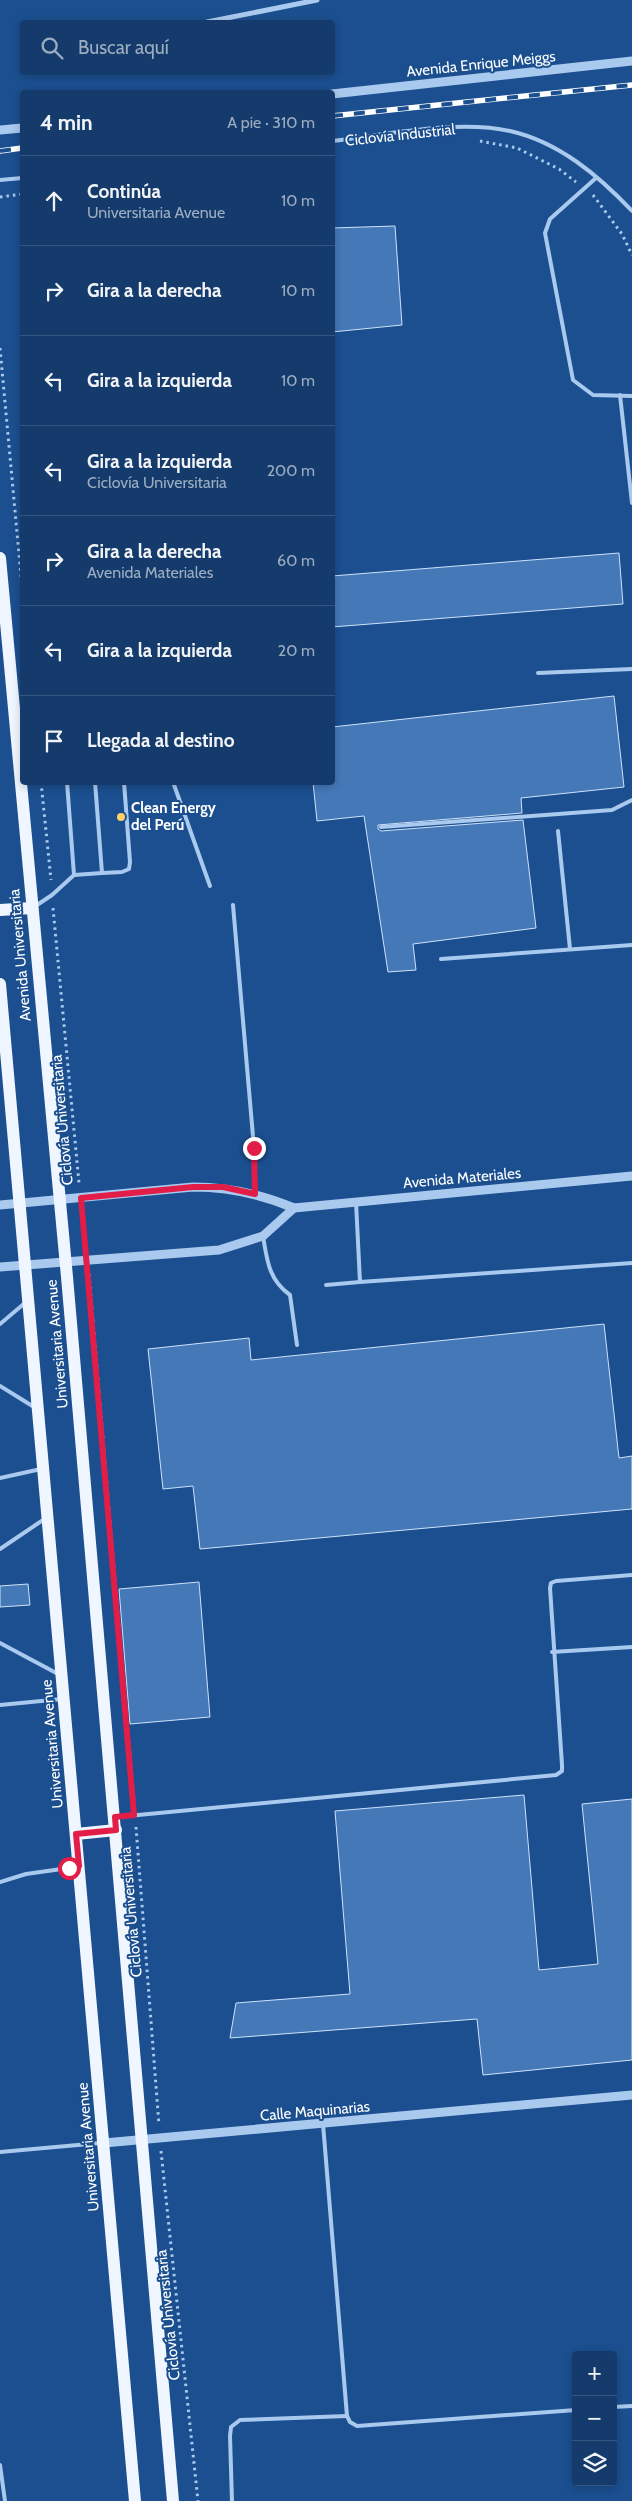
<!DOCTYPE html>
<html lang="es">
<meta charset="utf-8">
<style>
:root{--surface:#143b6b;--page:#214673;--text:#f1f3f6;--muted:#9dadc1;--line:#33557e}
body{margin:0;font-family:Cabin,sans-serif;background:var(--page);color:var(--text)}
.controls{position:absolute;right:15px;bottom:15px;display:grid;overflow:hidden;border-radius:5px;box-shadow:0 2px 8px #0003}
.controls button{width:45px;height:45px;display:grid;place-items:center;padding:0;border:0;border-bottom:1px solid var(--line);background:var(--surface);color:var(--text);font:25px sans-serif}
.stop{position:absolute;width:15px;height:15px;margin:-11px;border:4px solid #e11d48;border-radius:50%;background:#fff}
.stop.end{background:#e11d48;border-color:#fff;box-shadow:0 1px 5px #0008}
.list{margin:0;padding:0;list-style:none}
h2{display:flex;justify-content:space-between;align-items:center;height:65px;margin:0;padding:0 20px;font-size:21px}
h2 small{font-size:16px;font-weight:400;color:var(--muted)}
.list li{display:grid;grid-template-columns:32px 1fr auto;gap:15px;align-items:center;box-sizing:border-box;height:90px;padding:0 20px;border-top:1px solid var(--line)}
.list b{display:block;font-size:19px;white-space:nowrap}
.list p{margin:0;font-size:16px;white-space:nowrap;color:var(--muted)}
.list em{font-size:16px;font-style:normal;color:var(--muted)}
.icon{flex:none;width:28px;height:28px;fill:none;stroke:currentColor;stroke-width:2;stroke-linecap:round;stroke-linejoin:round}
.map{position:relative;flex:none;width:632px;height:2501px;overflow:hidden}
.search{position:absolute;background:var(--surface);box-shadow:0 2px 8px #0003;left:20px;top:20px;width:315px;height:55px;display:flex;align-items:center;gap:12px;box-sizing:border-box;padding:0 18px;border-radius:5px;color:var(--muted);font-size:19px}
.panel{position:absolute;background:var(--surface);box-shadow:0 2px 8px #0003;left:20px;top:90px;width:315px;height:695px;border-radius:5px}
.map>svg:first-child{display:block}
</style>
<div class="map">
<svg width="632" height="2501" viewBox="0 0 632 2501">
<rect width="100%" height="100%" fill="#1b4f8f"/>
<g fill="#4478b7" stroke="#cfe3fa">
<polygon points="395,226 402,325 332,332 332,228"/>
<polygon points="619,553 623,604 332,627 332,576"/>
<polygon points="614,696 624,787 521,798 522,813 378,825 378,829 381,831 523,820 536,928 413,944 416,970 388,972 364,816 317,821 313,782 332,782 332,727"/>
<polygon points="604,1324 619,1458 632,1456 632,1509 200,1549 193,1486 163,1489 148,1349 249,1338 251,1360"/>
<polygon points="199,1582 210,1717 130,1724 119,1589"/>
<polygon points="28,1584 30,1605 0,1607 0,1586"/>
<polygon points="524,1795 539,1970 598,1964 582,1804 632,1799 632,2060 483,2075 477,2019 230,2038 236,2003 350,1994 335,1811"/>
</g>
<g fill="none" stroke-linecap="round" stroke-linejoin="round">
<g stroke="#a9c9ee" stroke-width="3" stroke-dasharray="2.5 4" stroke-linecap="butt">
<polyline points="480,141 517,148 559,169 576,182"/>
<polyline points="593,195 622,234 632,255"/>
<polyline points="0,197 22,194"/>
<polyline points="0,348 22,587"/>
<polyline points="41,782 51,880"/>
<polyline points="53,908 79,1183"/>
<polyline points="82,1212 86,1248"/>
<polyline points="89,1274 134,1803"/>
<polyline points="136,1827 159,2125"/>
<polyline points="161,2151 198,2501"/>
</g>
<g stroke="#a9c9ee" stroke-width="4">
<path d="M 332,141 C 385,135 458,119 510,131 C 559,142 599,176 632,211"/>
<polyline points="596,178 550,219 545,233 573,380 593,395 632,396"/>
<polyline points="0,180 22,178"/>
<polyline points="620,395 632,503"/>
<polyline points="538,673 632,669"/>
<polyline points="173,782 210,886"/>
<polyline points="381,827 612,810 632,800"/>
<polyline points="558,831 570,949"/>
<polyline points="102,873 122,872 129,869 130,862 124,782"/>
<polyline points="74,875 102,873 95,782"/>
<polyline points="233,905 254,1148 255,1194"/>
<polyline points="34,907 52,895 74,875 67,782"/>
<polyline points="441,959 632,945"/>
<polyline points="356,1202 360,1282 632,1263"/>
<path d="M 263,1236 C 267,1261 269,1280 290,1295 L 297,1345"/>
<polyline points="326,1285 360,1282"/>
<polyline points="0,1324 26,1302"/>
<polyline points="0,1386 34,1407"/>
<polyline points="0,1478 41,1469"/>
<polyline points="0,1549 46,1518"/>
<polyline points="0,1643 60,1675"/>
<polyline points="552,1652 632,1647"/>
<polyline points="0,1705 62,1699"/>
<polyline points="117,1817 556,1775 562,1771 562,1765 550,1588 551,1583 556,1581 632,1575"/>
<polyline points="0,1882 26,1874 76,1867"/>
<polyline points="323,2124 347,2416 350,2422 357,2426 576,2410"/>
<polyline points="0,2152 100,2143"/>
<polyline points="613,2407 632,2406"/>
<polyline points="0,2465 5,2501"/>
<polyline points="232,2501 230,2436 231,2427 240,2420 347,2416"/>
</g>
<polyline stroke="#a9c9ee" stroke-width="5" points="207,22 317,0"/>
<g stroke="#a9c9ee" stroke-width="9">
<polyline points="332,94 632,61"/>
<polyline points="0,130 22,128"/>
<path d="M 0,1205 L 193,1187 C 229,1187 261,1194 294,1208 L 632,1176"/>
<polyline points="0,1267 219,1250 263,1236 294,1208"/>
<polyline points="104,2143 632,2095"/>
</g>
<g stroke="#f0f6ff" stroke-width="12">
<polyline points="0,558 67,1277 173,2501"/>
<polyline points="0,910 32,908"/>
<polyline points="0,984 135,2501"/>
<polyline points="76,1834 116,1830"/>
</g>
<g stroke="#fff" stroke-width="5.5">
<g id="rail">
<polyline points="332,116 632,85"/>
<polyline points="0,151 22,148"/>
</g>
</g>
<use href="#rail" stroke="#1b4f8f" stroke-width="4" stroke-dasharray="11" stroke-linecap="butt"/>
</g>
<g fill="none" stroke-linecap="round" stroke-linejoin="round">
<polyline stroke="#e11d48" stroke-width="6" points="69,1868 79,1866 76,1834 116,1830 115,1817 134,1815 81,1198 193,1187 223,1187 255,1194 254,1148"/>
</g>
<circle fill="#ffd166" stroke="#1b4f8f" stroke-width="2" cx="121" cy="817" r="5"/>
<g text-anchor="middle" stroke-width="4" stroke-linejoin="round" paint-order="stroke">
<g font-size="15" fill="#fff" stroke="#1b4f8f">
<text transform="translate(481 64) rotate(-6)" y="5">Avenida Enrique Meiggs</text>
<text transform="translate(400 135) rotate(-6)" y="5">Ciclovía Industrial</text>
<text transform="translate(20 955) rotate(-95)" y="5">Avenida Universitaria</text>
<text transform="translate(62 1120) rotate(-95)" y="5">Ciclovía Universitaria</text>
<text transform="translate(462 1178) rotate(-5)" y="5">Avenida Materiales</text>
<text transform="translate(57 1344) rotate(-95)" y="5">Universitaria Avenue</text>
<text transform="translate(52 1744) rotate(-95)" y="5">Universitaria Avenue</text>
<text transform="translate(131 1912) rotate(-95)" y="5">Ciclovía Universitaria</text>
<text transform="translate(315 2111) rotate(-5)" y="5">Calle Maquinarias</text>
<text transform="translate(88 2147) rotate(-95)" y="5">Universitaria Avenue</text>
<text transform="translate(168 2315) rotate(-96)" y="5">Ciclovía Universitaria</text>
</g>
<g font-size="15" font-weight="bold" fill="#fff" stroke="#1b4f8f" text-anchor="start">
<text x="131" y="813">Clean Energy<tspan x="131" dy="17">del Perú</tspan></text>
</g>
</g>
</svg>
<div class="controls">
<button>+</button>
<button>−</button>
<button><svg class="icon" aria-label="layers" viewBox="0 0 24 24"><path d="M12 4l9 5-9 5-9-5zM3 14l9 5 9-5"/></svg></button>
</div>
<div class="stop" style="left:69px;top:1868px"></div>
<div class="stop end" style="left:254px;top:1148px"></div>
<div class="search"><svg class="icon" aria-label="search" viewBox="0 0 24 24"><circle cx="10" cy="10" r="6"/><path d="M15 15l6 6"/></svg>Buscar aquí</div>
<section class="panel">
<h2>4 min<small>A pie · 310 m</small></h2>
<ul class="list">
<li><svg class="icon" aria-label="ahead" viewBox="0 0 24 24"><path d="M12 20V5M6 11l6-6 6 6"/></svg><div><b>Continúa</b><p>Universitaria Avenue</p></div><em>10 m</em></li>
<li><svg class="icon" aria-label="right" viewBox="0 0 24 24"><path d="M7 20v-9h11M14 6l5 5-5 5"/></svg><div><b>Gira a la derecha</b></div><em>10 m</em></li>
<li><svg class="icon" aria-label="left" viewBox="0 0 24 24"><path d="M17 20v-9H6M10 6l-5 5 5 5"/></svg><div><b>Gira a la izquierda</b></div><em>10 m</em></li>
<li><svg class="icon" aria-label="left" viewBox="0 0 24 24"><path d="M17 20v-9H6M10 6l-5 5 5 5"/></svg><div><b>Gira a la izquierda</b><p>Ciclovía Universitaria</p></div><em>200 m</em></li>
<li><svg class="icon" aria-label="right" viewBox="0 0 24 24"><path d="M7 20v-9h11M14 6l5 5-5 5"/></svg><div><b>Gira a la derecha</b><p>Avenida Materiales</p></div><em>60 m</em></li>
<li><svg class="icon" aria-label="left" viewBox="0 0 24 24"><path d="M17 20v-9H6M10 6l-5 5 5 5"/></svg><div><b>Gira a la izquierda</b></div><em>20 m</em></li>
<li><svg class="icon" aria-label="arrive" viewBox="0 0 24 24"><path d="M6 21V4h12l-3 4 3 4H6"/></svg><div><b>Llegada al destino</b></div></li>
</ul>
</section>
</div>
